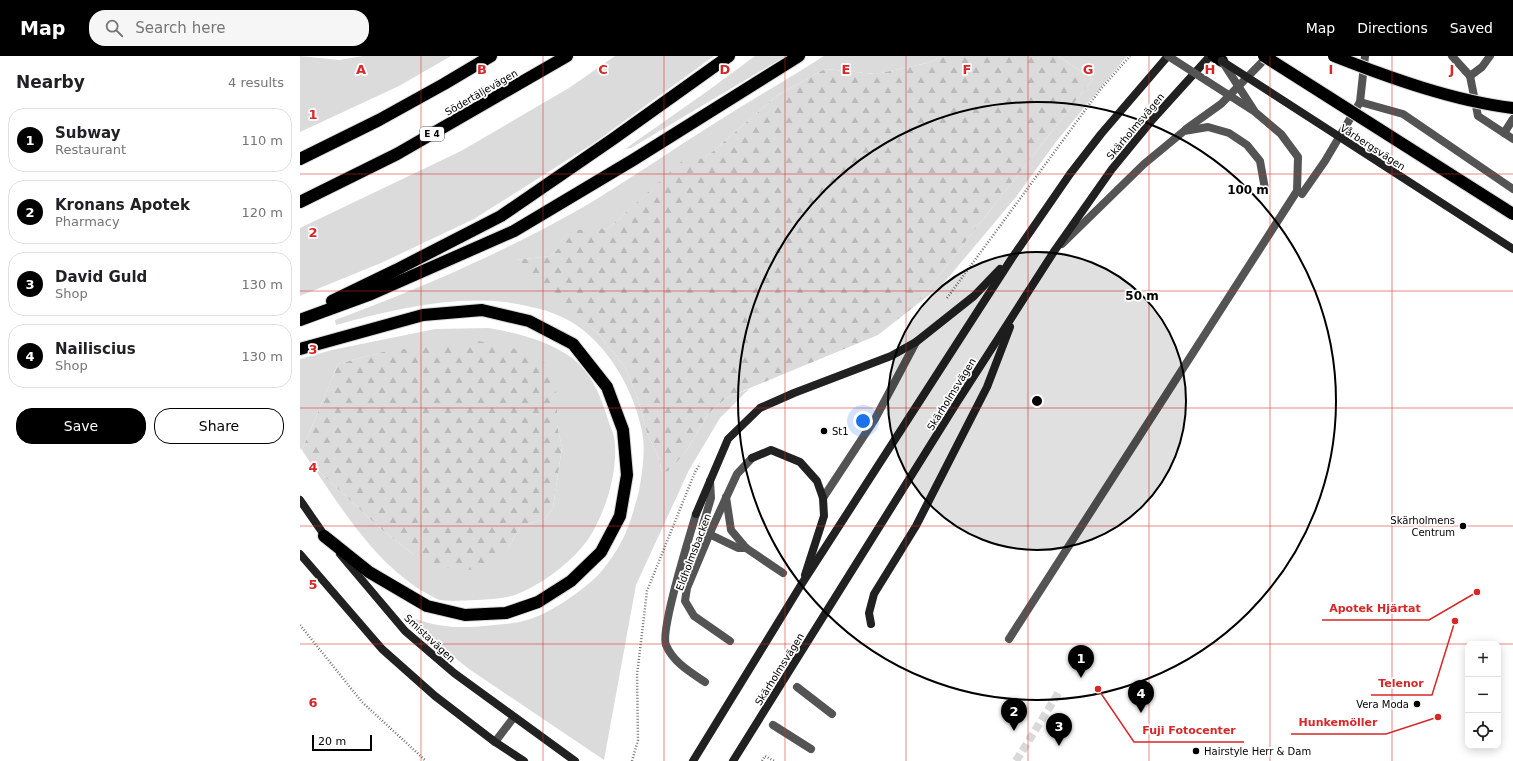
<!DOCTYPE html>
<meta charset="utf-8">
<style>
:root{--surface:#fff;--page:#f6f6f6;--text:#202124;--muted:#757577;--line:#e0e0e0;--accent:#000}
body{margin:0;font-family:"DejaVu Sans",sans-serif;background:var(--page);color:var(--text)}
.controls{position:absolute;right:12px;bottom:12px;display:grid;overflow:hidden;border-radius:8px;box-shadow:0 2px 10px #0003}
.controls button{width:36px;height:36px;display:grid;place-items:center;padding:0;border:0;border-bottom:1px solid var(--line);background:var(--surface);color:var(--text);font:20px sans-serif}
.scale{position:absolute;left:12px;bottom:10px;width:60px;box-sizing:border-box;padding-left:4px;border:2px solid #000;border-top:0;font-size:11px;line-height:14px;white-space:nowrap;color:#000;-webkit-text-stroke:3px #fff;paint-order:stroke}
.you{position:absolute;left:563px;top:365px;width:14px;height:14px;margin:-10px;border:3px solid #fff;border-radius:50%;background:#1a73e8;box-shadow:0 0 0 6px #1a73e833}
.badge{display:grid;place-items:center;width:26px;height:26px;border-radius:50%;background:var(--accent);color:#fff;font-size:13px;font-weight:700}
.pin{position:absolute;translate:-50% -33px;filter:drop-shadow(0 1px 2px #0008)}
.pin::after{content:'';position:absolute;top:21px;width:14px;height:12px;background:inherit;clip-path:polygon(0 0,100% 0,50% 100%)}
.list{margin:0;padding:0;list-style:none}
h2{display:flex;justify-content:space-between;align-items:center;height:52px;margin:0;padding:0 16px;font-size:17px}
h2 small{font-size:13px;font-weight:400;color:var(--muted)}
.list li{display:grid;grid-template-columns:26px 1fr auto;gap:12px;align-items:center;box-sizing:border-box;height:64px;margin:0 8px 8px;padding:0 8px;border:1px solid var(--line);border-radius:16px}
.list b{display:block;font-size:15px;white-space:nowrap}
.list p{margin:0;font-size:13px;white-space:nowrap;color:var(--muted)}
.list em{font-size:13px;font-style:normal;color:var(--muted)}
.actions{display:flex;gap:8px;padding:12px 16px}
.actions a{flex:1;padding:9px 0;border:1px solid var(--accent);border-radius:16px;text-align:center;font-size:14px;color:var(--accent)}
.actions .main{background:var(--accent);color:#fff}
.icon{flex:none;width:22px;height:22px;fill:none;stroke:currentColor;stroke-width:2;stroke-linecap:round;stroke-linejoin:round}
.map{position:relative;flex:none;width:1213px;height:705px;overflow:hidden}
header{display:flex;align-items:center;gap:24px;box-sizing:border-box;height:56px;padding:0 20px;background:var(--accent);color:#fff}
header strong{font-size:19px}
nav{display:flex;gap:22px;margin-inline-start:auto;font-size:14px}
.search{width:280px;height:36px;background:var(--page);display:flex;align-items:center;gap:10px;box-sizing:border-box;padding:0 14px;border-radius:16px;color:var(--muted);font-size:15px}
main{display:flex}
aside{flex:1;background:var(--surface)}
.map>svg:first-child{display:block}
</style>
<header>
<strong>Map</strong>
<div class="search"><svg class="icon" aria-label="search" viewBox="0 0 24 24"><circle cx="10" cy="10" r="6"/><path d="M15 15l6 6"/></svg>Search here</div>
<nav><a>Map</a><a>Directions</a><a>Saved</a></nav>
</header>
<main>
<aside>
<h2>Nearby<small>4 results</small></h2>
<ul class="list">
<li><span class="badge">1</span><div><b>Subway</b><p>Restaurant</p></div><em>110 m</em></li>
<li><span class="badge">2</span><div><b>Kronans Apotek</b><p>Pharmacy</p></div><em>120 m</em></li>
<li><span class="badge">3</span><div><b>David Guld</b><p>Shop</p></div><em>130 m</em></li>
<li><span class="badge">4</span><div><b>Nailiscius</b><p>Shop</p></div><em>130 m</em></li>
</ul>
<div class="actions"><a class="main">Save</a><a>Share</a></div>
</aside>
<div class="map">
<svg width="1213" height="705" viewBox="0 0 1213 705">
<defs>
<pattern id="forest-firs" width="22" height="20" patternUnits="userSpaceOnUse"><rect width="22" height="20" fill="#dbdbdb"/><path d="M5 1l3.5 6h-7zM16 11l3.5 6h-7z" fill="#bababa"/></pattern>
</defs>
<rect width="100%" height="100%" fill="#fff"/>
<g fill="#dbdbdb">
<polygon points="0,0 39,4 63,0 151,0 99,30 0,76"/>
<polygon points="315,0 414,0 294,87 174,163 81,207 0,240 0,172 161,95 269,32"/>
<polygon points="455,0 486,0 331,92 325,93 409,34"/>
<path d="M 524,0 L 646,0 L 627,7 L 576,18 L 525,13 L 478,39 L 405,102 L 383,105 L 309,172 L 277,175 L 251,200 L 216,204 L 252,239 L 299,278 L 326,313 L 338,343 L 347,377 L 358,400 L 362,416 L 385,397 L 408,358 L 426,342 L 449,333 L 420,362 L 389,414 L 336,529 L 304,704 L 169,613 L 125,578 L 115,566 L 116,563 C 143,573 167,572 195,569 C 206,568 217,567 227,564 C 249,558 279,537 295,522 C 303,515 314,499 319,490 C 329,473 334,454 339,435 C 342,418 345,398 343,381 C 336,337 308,286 268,264 C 250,254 226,249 205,246 C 149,240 91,254 36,269 L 35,264 C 119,233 202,197 280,153 C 326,126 370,95 415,67 C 451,44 488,23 524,0 Z"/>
<polygon points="758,0 827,0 755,87 716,141 642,229 615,250 793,23"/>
<path d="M 189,272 C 218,277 246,284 271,301 C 290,315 301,339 307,361 C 310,370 315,380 315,389 C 317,419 305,457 289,482 C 273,505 242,529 215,539 C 203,543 189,543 177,544 C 166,544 143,547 135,542 C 79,514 45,457 11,408 L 80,472 L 114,499 L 208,492 L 221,470 L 245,463 L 253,452 L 262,391 L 257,369 L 257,347 L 86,295 L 38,308 L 2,394 L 0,392 L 0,303 L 32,294 L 135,273 Z"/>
</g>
<g fill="url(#forest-firs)">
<polygon points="646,0 758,0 793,23 615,250 578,279 426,342 408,358 385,397 368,415 362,416 358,400 347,377 338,343 326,313 299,278 224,217 215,204 251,200 277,174 309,172 383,104 405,102 478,39 525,13 576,18 627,7"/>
<polygon points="179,285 230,296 253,313 257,347 257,369 262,391 253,452 245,463 221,470 208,492 174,514 147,512 114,499 80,472 11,408 2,394 38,308 86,295"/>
</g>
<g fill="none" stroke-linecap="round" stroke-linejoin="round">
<polyline stroke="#d9d9d9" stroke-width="8" stroke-dasharray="8 4" stroke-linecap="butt" points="716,705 759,636"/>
<g stroke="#dbdbdb" stroke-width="14">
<g id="highway">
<polyline points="914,0 922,5"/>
<polyline points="0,103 79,64 144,28 191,0"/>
<polyline points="0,146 97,98 267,0"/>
<polyline points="32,245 96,214 201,160 313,83 429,0"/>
<polyline points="0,264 71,238 214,175 333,104 499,0"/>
<polyline points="0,293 123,259 182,254 229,265 273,288 307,331 323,374 327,419 320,460 301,496 271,525 238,546 206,557 165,559 127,550 69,516 24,480"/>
</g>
</g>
<g stroke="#767676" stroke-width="2.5" stroke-dasharray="1 2" stroke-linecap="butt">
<polyline points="647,242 800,34 830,0"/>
<polyline points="0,569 62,646 126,705"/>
<polyline points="332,705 338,684 337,619 347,535 395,416 400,408"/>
<polyline points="462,705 465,700 474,705"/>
</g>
<g stroke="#545454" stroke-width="8">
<polyline points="1170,20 1182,11 1190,0"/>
<polyline points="1060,46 1103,58 1213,133"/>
<polyline points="886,73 921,48 968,0"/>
<polyline points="1204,77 1213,63"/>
<polyline points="1002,138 1025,105 1060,46 1065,0"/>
<polyline points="762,188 844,108 884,75 908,71 929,77 947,89 960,105 965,133"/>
<polyline points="410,425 411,442 403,469 409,478 438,492 446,492"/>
<polyline points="426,441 431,474 446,492 483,517"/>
<polyline points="523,442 575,363 616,286"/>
<path d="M 396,458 C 390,479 360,574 366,589 C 373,606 390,616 405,626"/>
<polyline points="709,583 997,135"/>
<polyline points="430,585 394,560 385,545 387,532 413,470 437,418 452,402"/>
<polyline points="497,631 532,658"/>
<polyline points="473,669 511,693"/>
<polyline points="195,686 214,661"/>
</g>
<polyline stroke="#545454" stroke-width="8" points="1152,0 1170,20 1178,60 1213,83"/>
<g stroke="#212121" stroke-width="8">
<polyline points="452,402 471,394 500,406 517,425 523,442 524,460 505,519"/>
<polyline points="0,444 27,483"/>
<polyline points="396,458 428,383 460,352 494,337 591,300 616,286 674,240 700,213"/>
<polyline points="0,498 82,593 135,640 195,686 224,705"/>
<polyline points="40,498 105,575 154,617 275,705"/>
<polyline points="571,568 569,557 574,538 616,470 687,331 710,271"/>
<polyline points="393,705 501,529 712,202 770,118 801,78 868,0"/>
<polyline points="433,705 656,348 755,194 812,113 853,63 910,0"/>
</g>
<use href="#highway" stroke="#000" stroke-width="12"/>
<g stroke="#dbdbdb" stroke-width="14" stroke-linecap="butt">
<g id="highway-bridge">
<polyline points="964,0 1213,158"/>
<path d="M 1034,0 C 1090,22 1154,45 1213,52"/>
</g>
</g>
<g stroke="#545454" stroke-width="8">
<polyline points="868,0 952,54"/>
<polyline points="922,5 955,56 981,78 998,101 997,135"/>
</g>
<polyline stroke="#212121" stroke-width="8" points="922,5 1213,193"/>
<use href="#highway-bridge" stroke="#000" stroke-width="12"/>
</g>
<path fill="none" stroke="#d62828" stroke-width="1" stroke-opacity="0.55" d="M 121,0 L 121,705M 243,0 L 243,705M 364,0 L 364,705M 485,0 L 485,705M 606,0 L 606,705M 728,0 L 728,705M 849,0 L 849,705M 970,0 L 970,705M 1092,0 L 1092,705M 0,118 L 1213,118M 0,235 L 1213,235M 0,352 L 1213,352M 0,470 L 1213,470M 0,588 L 1213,588"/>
<circle cx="737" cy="345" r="149" fill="#000" fill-opacity=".12"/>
<g fill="none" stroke="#000" stroke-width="2">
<circle cx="737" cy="345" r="149"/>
<circle cx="737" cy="345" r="299"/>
</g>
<g fill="#000" stroke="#fff" stroke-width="1.5">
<circle cx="524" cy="375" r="4"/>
<circle cx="1163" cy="470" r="4"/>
<circle cx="1117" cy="648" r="4"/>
<circle cx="896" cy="695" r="4"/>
</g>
<g text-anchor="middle" stroke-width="3.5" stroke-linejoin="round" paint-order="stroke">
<rect fill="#fff" stroke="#4c4c4c" stroke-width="1" x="120" y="71" width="24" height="14" rx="3"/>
<g font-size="9" font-weight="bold" fill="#000">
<text x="132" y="81">E 4</text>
</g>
<g font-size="10" fill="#000" stroke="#fff">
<text transform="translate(181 36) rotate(-30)" y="4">Södertäljevägen</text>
<text transform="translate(835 70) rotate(-50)" y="4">Skärholmsvägen</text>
<text transform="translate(1073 91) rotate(33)" y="4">Vårbergsvägen</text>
<text transform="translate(651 338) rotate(-58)" y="4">Skärholmsvägen</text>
<text transform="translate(393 496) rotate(-69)" y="4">Eldholmsbacken</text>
<text transform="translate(130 582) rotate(43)" y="4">Smistavägen</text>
<text transform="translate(479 613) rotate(-58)" y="4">Skärholmsvägen</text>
</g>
<g font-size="10" fill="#000" stroke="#fff" text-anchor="start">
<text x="532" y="379">St1</text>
<text x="1155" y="468" text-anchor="end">Skärholmens<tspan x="1155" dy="12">Centrum</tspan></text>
<text x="1109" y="652" text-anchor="end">Vera Moda</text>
<text x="904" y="699">Hairstyle Herr &amp; Dam</text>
</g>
</g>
<g font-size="13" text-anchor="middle" font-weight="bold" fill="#d62828" stroke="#fff" stroke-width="3.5" stroke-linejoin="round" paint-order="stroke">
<text x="61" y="18">A</text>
<text x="182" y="18">B</text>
<text x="303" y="18">C</text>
<text x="425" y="18">D</text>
<text x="546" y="18">E</text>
<text x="667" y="18">F</text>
<text x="788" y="18">G</text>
<text x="910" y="18">H</text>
<text x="1031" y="18">I</text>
<text x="1152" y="18">J</text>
<text x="13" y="63">1</text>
<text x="13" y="181">2</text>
<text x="13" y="298">3</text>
<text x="13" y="416">4</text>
<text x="13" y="533">5</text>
<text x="13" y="651">6</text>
</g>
<circle cx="737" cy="345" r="6" fill="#000" stroke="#fff" stroke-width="2"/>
<g font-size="12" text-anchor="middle" font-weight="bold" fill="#000" stroke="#fff" stroke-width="3.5" stroke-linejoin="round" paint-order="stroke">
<text x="948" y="138">100 m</text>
<text x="842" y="244">50 m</text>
</g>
<path fill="none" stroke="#d62828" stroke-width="1.5" d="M1177 536L1129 564H1022M1155 565L1132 639H1071M1138 661L1086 678H991M798 633L834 686H944"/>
<g fill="#d62828" stroke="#fff" stroke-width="1.5">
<circle cx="1177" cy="536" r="4"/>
<circle cx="1155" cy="565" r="4"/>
<circle cx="1138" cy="661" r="4"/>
<circle cx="798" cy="633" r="4"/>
</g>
<g font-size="11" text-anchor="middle" font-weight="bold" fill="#d62828" stroke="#fff" stroke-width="3.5" stroke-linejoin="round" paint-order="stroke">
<text x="1075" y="556">Apotek Hjärtat</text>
<text x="1101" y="631">Telenor</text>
<text x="1038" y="670">Hunkemöller</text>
<text x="889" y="678">Fuji Fotocenter</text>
</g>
</svg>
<div class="controls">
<button>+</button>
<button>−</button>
<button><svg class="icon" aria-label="locate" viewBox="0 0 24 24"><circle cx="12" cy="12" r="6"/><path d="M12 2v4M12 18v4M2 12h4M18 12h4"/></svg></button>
</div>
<div class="scale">20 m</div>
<div class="you"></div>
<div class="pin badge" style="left:781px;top:622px">1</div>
<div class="pin badge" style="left:714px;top:675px">2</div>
<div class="pin badge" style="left:759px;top:690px">3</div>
<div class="pin badge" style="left:841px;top:657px">4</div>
</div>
</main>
